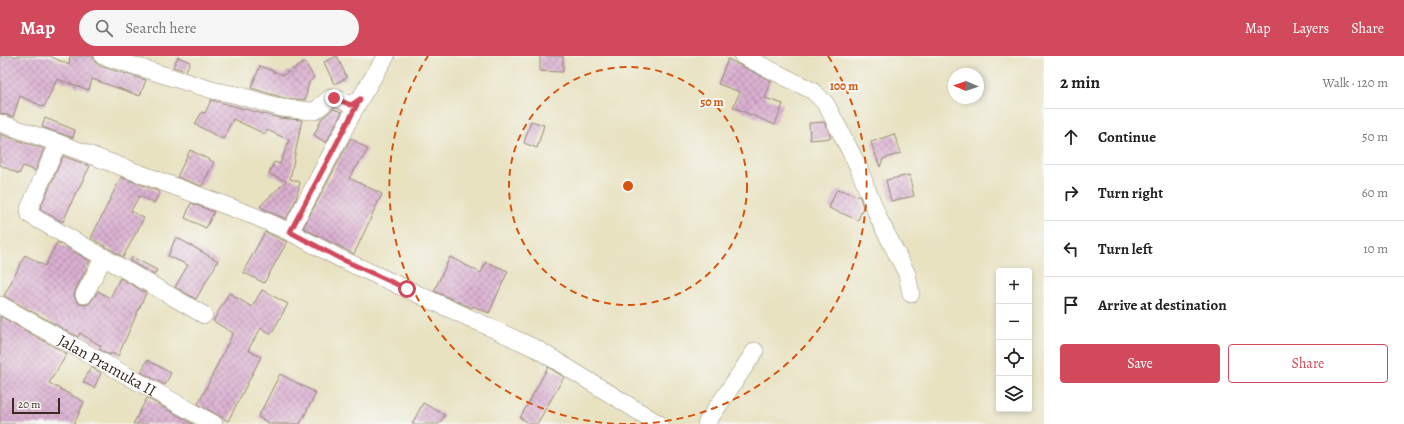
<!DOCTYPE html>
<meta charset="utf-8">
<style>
:root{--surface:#fff;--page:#f6f6f6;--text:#222;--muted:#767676;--line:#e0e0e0;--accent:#d1495b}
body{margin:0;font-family:Alegreya,serif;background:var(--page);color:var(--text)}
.controls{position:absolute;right:12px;bottom:12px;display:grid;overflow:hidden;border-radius:4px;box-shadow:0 2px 6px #0003}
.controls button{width:36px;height:36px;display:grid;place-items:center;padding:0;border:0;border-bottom:1px solid var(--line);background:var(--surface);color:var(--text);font:20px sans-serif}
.compass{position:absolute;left:948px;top:12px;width:36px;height:36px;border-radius:50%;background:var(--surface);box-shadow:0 2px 6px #0003;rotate:272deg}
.scale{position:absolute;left:12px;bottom:10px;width:48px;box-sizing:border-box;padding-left:4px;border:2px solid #3b2a1e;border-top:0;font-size:11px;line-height:14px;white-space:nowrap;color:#3b2a1e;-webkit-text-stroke:3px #f6f6f2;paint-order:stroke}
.stop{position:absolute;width:12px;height:12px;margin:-9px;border:3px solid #d1495b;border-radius:50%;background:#fff}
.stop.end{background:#d1495b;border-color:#fff;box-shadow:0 1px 4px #0008}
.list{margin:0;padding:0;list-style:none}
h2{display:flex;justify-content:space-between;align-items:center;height:52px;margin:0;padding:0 16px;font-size:17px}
h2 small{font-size:13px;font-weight:400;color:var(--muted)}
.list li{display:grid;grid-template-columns:26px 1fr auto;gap:12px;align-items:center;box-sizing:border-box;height:56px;padding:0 16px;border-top:1px solid var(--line)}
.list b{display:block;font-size:15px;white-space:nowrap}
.list em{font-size:13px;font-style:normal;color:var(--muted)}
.actions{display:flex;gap:8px;padding:12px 16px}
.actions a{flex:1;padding:9px 0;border:1px solid var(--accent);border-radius:4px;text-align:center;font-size:14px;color:var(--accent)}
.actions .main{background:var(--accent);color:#fff}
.icon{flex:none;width:22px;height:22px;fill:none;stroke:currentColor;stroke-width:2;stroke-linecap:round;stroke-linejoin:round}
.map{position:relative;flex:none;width:1044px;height:368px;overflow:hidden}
header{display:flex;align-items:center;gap:24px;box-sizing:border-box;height:56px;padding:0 20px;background:var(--accent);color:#fff}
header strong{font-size:19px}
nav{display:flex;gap:22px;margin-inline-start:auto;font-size:14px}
.search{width:280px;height:36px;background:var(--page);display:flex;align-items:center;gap:10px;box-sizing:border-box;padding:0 14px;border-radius:22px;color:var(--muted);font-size:15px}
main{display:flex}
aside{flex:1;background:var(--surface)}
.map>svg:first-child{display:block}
</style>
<header>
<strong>Map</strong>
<div class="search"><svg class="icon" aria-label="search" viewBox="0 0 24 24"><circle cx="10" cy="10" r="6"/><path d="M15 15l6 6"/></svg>Search here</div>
<nav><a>Map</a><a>Layers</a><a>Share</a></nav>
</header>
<main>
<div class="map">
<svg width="1044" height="368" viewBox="0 0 1044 368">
<defs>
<pattern id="building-cross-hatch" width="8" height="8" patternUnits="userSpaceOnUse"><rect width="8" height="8" fill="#dab0d1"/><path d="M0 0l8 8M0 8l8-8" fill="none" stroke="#b28fa9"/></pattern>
</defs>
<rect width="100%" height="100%" fill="#f6f6f2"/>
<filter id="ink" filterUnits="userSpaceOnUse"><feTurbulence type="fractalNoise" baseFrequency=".025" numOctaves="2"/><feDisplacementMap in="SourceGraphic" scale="8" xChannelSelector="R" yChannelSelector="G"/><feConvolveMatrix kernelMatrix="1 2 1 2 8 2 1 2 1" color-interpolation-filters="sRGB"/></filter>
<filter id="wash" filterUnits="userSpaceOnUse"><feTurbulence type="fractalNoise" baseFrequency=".012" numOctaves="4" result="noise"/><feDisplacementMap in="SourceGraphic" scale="16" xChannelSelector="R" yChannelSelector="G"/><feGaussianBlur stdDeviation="0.9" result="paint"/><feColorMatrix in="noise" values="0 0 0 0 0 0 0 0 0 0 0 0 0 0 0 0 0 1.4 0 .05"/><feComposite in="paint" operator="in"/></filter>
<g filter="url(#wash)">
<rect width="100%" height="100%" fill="#e8e2c1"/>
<g id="blocks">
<g fill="url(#building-cross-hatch)">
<polygon points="0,0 50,0 69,9 70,0 93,0 95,6 100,10 146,24 140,40 92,23 89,34 57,23 44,51 20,40 13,61 0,57"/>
<polygon points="337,0 347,22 334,28 324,6"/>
<polygon points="540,0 563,0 563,16 540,15"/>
<polygon points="178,1 190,6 186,15 173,11"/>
<polygon points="728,3 771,25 765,42 783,48 775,69 733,51 740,36 718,28"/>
<polygon points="305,6 314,22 309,26 305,44 284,42 251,32 260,10 283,19"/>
<polygon points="211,44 279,62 302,64 290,123 300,126 296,143 286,163 264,153 260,150 286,125 269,118 274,106 280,108 289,84 267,74 265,78 233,63 223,83 211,77 195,68 202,56 205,57"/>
<polygon points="333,53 342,56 326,87 314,79 322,62"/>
<polygon points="45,62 75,74 73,82 42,71"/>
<polygon points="531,65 544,69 537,92 524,87"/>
<polygon points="824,66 831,82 810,84 809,67"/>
<polygon points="0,78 44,93 35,115 23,110 19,118 0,109"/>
<polygon points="894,78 901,97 883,103 880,111 871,86"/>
<polygon points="351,82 368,94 349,122 382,138 354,198 303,172"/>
<polygon points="190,94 214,106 202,130 177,121"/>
<polygon points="63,100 90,110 77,136 76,136 63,166 40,153"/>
<polygon points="909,119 914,140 891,145 886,124"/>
<polygon points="121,121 160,136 154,147 139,140 131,155 144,162 123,201 91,182"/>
<polygon points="841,134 860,141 863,151 858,164 829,152 836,135"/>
<polygon points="191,147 214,156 206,172 185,162"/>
<polygon points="265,176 287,186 264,227 243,216"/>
<polygon points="176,181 218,205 196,243 175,231 188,209 168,200"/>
<polygon points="57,186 90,205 75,235 74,240 79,248 85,249 90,247 98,235 110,242 120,222 146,237 118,300 111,297 110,299 99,293 101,290 80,277 78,281 4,240 25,199 45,210"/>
<polygon points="132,201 157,214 154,219 130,205"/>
<polygon points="450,201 481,217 486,206 508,215 489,257 473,250 472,252 434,235"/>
<polygon points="262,234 288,248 271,278 261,272 248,294 261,301 228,365 198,348 233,277 213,265 229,237 252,251"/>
<polygon points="0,260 67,298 49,327 84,346 74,368 0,368"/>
<polygon points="147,304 171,317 165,329 141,316"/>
<polygon points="91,311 101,317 94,332 83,326"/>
<polygon points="548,311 564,321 537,368 531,368 520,362"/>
<polygon points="280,318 316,337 300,368 271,368 258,361"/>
<polygon points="147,342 193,368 133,368"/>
<polygon points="423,347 445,359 439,368 412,368"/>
</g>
</g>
</g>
<g filter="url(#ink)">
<use href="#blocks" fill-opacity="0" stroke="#928670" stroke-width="1"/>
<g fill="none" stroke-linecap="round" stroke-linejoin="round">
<g stroke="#928670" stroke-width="18">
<g id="street">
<polyline points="103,0 212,34 237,39 282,52 311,55 315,55 330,42 341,44 351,49 360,43"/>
<polyline points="743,0 813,35 826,48 857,108 879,163 907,218 911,238"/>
<polyline points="0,67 58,87 254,160 290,176 339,202 537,293 659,368"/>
<polyline points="58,87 29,153 30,159 204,259"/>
<polyline points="290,176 360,43 386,0"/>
<polyline points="84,239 104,201"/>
<path id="s1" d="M 0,249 L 214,368"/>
<polyline points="706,368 755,295"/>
</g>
</g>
<use href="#street" stroke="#fff" stroke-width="17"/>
</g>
</g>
<g fill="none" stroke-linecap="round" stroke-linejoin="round" filter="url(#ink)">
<polyline stroke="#d1495b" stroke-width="5" points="334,42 351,49 360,43 290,176 339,202 407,233"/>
</g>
<g fill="none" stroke="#d7540e" stroke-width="2" stroke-dasharray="7 5">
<circle cx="628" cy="130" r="119"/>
<path d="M626 368A238 238 0 0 1 428 0M828 0A238 238 0 0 1 630 368"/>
</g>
<g text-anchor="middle" stroke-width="4" stroke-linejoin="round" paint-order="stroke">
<g font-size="16" fill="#3b2a1e" stroke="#f6f6f2">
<text dy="6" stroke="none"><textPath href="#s1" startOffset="123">Jalan Pramuka II</textPath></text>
</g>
</g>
<circle cx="628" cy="130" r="6" fill="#d7540e" stroke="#f6f6f2" stroke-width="2"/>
<g font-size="12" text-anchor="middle" font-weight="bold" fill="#d7540e" stroke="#f6f6f2" stroke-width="4" stroke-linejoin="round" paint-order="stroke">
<text x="844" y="34">100 m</text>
<text x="712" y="50">50 m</text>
</g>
</svg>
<div class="controls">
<button>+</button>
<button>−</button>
<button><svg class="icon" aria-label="locate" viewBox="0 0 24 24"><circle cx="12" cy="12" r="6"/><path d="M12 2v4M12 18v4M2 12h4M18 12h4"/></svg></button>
<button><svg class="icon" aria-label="layers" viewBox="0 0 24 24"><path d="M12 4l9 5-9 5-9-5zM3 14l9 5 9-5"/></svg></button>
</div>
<svg class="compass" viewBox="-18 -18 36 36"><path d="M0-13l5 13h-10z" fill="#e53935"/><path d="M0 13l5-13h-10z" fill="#767676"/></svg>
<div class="scale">20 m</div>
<div class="stop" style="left:407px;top:233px"></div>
<div class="stop end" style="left:334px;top:42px"></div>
</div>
<aside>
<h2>2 min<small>Walk · 120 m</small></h2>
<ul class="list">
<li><svg class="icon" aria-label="ahead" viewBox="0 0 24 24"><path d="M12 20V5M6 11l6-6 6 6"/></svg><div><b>Continue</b></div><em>50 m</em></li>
<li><svg class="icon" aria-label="right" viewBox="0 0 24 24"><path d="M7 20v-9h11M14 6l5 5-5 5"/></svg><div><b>Turn right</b></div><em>60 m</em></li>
<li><svg class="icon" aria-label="left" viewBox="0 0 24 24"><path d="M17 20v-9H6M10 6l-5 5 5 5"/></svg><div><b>Turn left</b></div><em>10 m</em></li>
<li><svg class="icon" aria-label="arrive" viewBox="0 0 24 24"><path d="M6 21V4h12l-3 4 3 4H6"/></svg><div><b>Arrive at destination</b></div></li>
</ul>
<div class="actions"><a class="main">Save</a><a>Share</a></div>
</aside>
</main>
